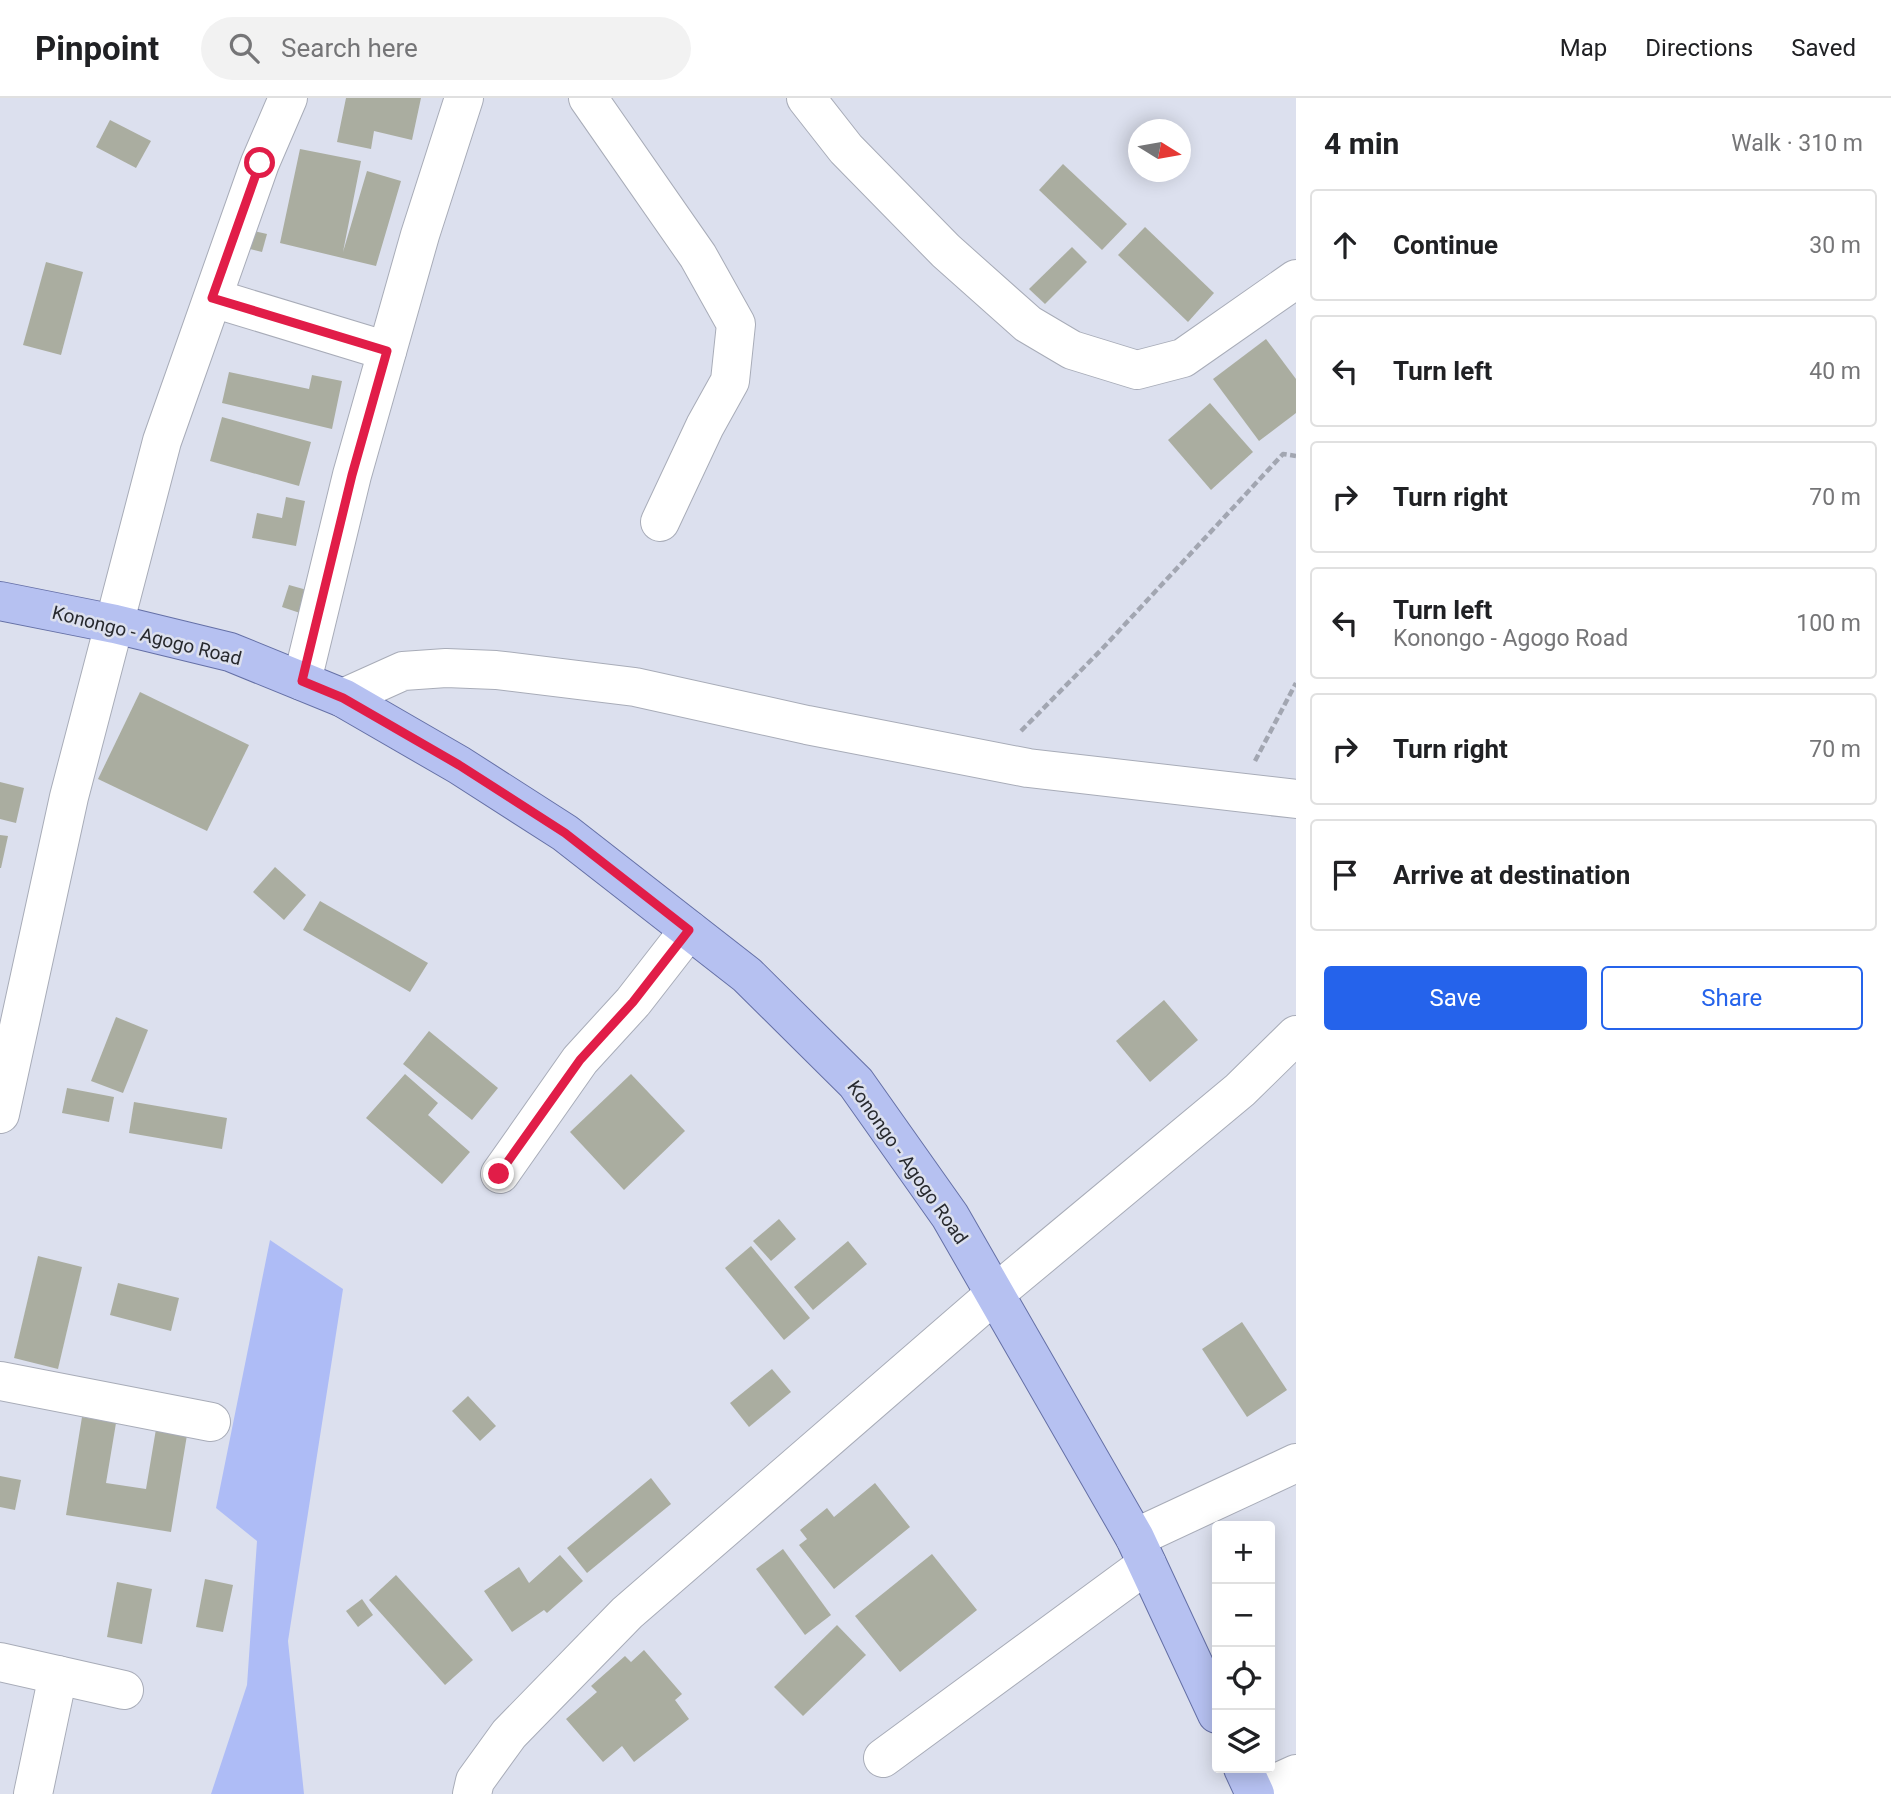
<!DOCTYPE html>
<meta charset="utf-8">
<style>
:root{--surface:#fff;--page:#f2f2f2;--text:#202124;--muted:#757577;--line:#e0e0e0;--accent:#2563eb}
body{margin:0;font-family:Roboto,sans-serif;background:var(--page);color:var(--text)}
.controls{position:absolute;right:21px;bottom:21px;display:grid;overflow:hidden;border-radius:7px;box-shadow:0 4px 18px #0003}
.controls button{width:63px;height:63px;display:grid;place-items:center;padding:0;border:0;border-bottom:2px solid var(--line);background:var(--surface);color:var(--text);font:35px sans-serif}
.compass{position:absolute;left:1128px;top:21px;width:63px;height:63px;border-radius:50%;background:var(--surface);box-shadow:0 4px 18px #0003;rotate:101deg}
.stop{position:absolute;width:21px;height:21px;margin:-16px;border:5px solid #e11d48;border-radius:50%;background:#fff}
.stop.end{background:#e11d48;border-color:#fff;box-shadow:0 2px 7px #0008}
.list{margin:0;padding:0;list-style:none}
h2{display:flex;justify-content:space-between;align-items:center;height:91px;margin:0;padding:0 28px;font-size:30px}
h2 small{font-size:23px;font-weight:400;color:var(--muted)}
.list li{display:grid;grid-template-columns:46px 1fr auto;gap:21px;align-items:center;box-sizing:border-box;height:112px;margin:0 14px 14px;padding:0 14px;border:2px solid var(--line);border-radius:7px}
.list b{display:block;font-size:26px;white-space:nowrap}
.list p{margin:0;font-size:23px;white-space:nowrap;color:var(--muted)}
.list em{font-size:23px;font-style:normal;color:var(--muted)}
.actions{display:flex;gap:14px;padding:21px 28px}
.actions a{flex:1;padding:16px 0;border:2px solid var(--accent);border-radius:7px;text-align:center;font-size:24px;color:var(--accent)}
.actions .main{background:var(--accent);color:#fff}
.icon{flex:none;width:38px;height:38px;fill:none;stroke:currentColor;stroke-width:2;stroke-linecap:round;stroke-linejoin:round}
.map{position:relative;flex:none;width:1296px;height:1696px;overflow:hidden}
header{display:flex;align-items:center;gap:42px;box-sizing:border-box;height:98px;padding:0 35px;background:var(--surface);border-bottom:2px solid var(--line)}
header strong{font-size:33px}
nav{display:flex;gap:38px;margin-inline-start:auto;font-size:24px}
.search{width:490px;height:63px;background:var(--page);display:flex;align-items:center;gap:18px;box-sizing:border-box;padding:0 24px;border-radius:38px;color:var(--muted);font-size:26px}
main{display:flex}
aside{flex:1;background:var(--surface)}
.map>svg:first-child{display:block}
</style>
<header>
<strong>Pinpoint</strong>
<div class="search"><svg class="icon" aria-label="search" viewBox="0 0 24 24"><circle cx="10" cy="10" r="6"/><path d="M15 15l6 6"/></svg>Search here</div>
<nav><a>Map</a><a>Directions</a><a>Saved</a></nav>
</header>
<main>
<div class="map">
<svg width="1296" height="1696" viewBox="0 0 1296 1696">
<rect width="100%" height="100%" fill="#dce0ee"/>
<polygon fill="#aebcf6" points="270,1142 343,1191 288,1543 304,1696 211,1696 247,1587 257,1443 216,1410"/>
<g fill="#aaada0">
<polygon points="346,0 421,0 412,42 374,33 371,51 337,44"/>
<polygon points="110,22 151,43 136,70 96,49"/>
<polygon points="300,51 361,63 343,154 367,73 401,83 376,168 280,145"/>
<polygon points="1063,66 1127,126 1102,152 1039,92"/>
<polygon points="1145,129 1214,195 1188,224 1118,157"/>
<polygon points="242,130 267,136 262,154 238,148"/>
<polygon points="1072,149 1087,164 1045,206 1029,191"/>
<polygon points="46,164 83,174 61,257 23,247"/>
<polygon points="1266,241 1296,281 1296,315 1259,343 1213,281"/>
<polygon points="229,274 309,291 312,277 342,283 332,331 222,305"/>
<polygon points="1210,305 1253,354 1211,392 1168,342"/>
<polygon points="222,319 311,344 299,388 210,363"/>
<polygon points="286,399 305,403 296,448 252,440 257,415 282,420"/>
<polygon points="289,487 307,492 300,515 282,509"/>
<polygon points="140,594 249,647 207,733 98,681"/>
<polygon points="0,684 24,690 16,725 0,721"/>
<polygon points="0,737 8,738 1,770 0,770"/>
<polygon points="275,769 306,797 284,822 253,794"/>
<polygon points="320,803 428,865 410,894 303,832"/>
<polygon points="1164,902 1198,942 1150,984 1116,943"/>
<polygon points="116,919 148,932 123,995 91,983"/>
<polygon points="429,933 498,990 472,1022 403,966"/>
<polygon points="405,976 438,1005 428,1017 470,1054 442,1086 366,1020"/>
<polygon points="631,976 685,1033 624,1092 570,1034"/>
<polygon points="67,990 114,999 109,1024 62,1015"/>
<polygon points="134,1004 227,1020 222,1051 129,1035"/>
<polygon points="779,1121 796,1141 771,1163 753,1143"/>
<polygon points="848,1143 867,1166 813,1212 794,1189"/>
<polygon points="751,1148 810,1220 784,1242 725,1170"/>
<polygon points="38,1158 82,1169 58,1271 14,1260"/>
<polygon points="118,1185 179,1200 171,1233 110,1217"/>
<polygon points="1242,1224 1287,1292 1247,1319 1202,1251"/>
<polygon points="772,1271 791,1294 749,1329 730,1305"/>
<polygon points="468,1298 496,1328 480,1343 452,1313"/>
<polygon points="82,1319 116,1325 106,1385 146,1391 156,1331 187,1337 171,1434 66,1417"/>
<polygon points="0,1378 21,1382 15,1412 0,1409"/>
<polygon points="651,1380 671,1406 587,1475 567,1450"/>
<polygon points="875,1385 910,1429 834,1491 799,1447 807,1441 800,1432 827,1410 834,1419"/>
<polygon points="783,1451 831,1517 805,1537 756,1471"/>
<polygon points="932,1456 977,1512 900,1574 855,1518"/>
<polygon points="560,1457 583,1483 547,1515 544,1512 512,1534 484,1493 519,1469 529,1485"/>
<polygon points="396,1477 473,1562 445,1587 369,1502"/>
<polygon points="205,1481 233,1487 223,1534 196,1529"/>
<polygon points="117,1484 152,1491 142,1546 107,1539"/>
<polygon points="362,1501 373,1517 358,1529 346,1513"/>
<polygon points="837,1527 866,1557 803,1618 774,1589"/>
<polygon points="644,1552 682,1596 675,1602 689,1621 634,1664 622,1648 603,1664 566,1621 597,1594 591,1588 625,1558 631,1564"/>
</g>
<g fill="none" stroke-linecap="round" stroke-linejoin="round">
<g stroke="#a8acb8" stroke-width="40">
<g id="minor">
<polyline points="588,0 698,158 736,226 730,283 705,328 660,424"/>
<polyline points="806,0 846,51 946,153 1028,226 1072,252 1137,272 1183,260 1296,181"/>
<polyline points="213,200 387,253"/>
<polyline points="302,583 352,377 420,137 464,0"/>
<polyline points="343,600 403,573 446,570 496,572 635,589 807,627 1028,670 1296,701"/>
<polyline points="0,1016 69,699 162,343 260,65 288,0"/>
<polyline points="500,1076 580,962 633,904 689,832"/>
<polyline points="0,1283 211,1324"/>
<polyline points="1135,1440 1296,1365"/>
<polyline points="0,1564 124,1592"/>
<polyline points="883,1660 1147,1466"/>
<polyline points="1254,1695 1296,1676"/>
<polyline points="33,1696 58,1577"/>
<polyline points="472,1696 475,1683 509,1636 627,1515 996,1195 1240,992 1296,937"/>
</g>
</g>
<g stroke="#6570a6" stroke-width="40">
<g id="major">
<polyline points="0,503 115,526 230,554 343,600 459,667 565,735 747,877 856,985 950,1118 1135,1440 1217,1616"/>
<polyline points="1243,1670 1255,1696"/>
</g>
</g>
<g stroke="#a2a6b1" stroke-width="4.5" stroke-dasharray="7 3.5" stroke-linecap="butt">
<polyline points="1021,633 1102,551 1283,356 1296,358"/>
<polyline points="1255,663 1296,585"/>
</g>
<use href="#minor" stroke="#fff" stroke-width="38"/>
<use href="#major" stroke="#b6c1f1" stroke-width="38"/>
</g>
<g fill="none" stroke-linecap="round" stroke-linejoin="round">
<polyline stroke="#e11d48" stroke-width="9" points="260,65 212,200 387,253 352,377 302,583 343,600 459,667 565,735 689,832 633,904 580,962 499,1076"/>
</g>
<g text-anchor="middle" stroke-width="5" stroke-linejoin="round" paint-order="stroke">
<g font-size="19" fill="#27292e" stroke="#dce0ee">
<text transform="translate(147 537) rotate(14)" y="7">Konongo - Agogo Road</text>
<text transform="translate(908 1064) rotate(55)" y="7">Konongo - Agogo Road</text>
</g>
</g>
</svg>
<div class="controls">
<button>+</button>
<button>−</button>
<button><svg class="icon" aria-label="locate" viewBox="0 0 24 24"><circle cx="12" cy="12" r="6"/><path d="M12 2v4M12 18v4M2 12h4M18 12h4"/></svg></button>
<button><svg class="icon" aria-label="layers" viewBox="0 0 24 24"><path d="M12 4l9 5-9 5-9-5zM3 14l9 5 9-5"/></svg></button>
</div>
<svg class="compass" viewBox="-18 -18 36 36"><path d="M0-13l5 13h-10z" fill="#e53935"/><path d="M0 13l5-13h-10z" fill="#757577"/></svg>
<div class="stop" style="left:260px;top:65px"></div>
<div class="stop end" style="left:499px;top:1076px"></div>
</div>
<aside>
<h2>4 min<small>Walk · 310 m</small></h2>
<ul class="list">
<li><svg class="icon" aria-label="ahead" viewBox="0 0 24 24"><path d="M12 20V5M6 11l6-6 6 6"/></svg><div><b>Continue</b></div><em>30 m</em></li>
<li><svg class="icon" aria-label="left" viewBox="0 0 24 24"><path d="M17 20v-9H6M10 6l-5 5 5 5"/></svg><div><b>Turn left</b></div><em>40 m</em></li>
<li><svg class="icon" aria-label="right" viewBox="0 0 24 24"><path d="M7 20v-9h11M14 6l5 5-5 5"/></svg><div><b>Turn right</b></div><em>70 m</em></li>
<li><svg class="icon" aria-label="left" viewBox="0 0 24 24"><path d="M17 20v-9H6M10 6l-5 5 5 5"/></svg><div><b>Turn left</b><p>Konongo - Agogo Road</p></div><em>100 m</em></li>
<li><svg class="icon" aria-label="right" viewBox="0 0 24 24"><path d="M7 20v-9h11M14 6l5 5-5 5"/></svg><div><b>Turn right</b></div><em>70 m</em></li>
<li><svg class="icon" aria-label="arrive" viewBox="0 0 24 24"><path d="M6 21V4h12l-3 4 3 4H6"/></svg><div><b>Arrive at destination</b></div></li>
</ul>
<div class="actions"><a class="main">Save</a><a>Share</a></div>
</aside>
</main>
